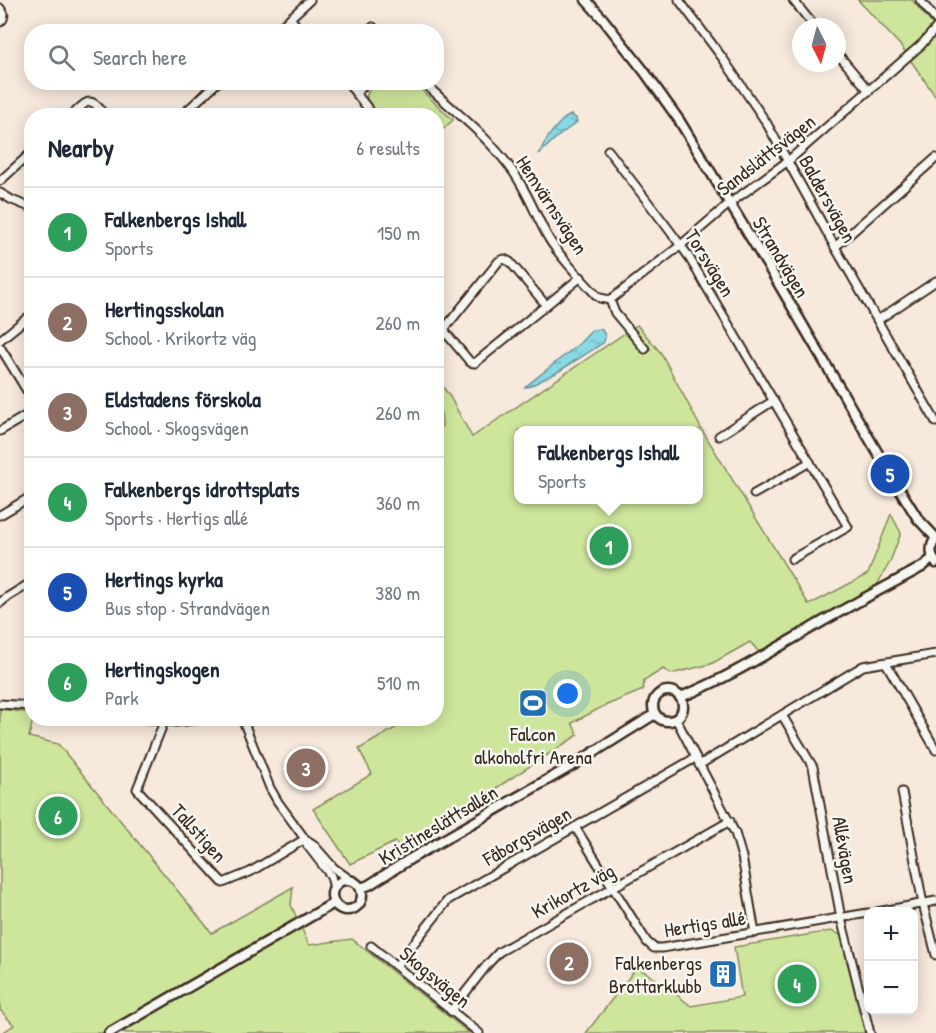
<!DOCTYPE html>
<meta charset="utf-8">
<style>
:root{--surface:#fff;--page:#f2f2f3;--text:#1f2937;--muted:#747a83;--line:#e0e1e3;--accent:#1f6fb2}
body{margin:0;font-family:"Patrick Hand",sans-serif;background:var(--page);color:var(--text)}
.controls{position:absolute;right:18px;bottom:18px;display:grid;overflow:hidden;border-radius:12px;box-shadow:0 3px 15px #0003}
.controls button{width:54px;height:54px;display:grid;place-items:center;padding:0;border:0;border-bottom:2px solid var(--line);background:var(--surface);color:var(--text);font:30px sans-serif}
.compass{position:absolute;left:792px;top:18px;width:54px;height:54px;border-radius:50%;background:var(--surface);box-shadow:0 3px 15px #0003;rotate:174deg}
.you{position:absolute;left:568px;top:694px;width:21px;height:21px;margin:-15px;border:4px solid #fff;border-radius:50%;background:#1a73e8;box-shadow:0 0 0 9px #1a73e833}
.badge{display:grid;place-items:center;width:39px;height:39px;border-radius:50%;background:var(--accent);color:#fff;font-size:20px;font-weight:700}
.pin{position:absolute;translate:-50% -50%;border:3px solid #fff;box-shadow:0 2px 6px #0006}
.popup{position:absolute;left:514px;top:426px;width:189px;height:78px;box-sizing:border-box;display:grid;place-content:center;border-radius:12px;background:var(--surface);filter:drop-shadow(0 2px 4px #0005);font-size:20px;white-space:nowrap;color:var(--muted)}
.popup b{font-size:22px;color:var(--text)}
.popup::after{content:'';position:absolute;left:50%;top:100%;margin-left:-12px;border:12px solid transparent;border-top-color:var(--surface)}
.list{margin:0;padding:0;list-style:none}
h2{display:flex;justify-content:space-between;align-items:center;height:78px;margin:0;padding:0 24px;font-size:26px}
h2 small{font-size:20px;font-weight:400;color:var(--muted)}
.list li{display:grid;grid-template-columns:39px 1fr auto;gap:18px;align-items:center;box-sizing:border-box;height:90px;padding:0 24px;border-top:2px solid var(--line)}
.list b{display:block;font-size:22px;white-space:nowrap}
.list p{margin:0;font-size:20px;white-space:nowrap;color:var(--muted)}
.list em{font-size:20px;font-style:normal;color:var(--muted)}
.icon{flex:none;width:33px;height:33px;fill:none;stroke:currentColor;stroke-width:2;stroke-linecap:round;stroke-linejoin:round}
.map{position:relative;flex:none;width:936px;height:1033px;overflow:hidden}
.search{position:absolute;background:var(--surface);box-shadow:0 3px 15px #0003;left:24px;top:24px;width:420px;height:66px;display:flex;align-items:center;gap:15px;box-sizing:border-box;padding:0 21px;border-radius:24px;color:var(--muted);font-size:22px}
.panel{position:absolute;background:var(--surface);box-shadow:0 3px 15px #0003;left:24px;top:108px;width:420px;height:618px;border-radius:24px}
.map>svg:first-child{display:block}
</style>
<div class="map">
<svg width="936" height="1033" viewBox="0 0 936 1033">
<defs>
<pattern id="water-ripples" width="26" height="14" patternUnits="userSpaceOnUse" patternTransform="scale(1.5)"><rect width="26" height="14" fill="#88d8e5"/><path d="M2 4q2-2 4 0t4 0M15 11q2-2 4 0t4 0" fill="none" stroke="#76bac4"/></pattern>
</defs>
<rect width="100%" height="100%" fill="#f8e9dd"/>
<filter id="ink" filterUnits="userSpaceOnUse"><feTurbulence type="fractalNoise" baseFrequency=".0167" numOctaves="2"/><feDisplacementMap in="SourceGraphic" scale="12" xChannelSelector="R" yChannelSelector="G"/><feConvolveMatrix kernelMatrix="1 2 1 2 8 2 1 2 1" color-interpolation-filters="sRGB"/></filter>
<g filter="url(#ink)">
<g fill="#cee69c" stroke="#84885d" stroke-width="1.5" fill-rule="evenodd">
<polygon points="858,0 912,0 933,25 936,29 936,97 900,45"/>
<path d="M 376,83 L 414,83 L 453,120 L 437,135 L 436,116 L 379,115 C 367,101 360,97 376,83 Z"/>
<path d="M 637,325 L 661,353 L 702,430 L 809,605 L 868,574 L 891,514 L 901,533 L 890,562 L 874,590 L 759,652 L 750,642 L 711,664 L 671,674 L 663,669 L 644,681 L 643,690 L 602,707 L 572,723 L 578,735 L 402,849 L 395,842 L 350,864 L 313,809 L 372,774 L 359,749 L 399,726 L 395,719 L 436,718 L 436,430 L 442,426 L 441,413 L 437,406 L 437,378 L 450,397 L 472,437 ZM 519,430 L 699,430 L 699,500 L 519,500 Z"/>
<polygon points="0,709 31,713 32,718 33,719 29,737 58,744 212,933 293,887 291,905 309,945 352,939 469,1033 2,1033 14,1025 0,1010"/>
<polygon points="831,931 841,935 865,1033 586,1033 637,967 659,981 691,1006 742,997 734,947"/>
</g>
<g fill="url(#water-ripples)" stroke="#699295" stroke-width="1.5">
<path d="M 571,115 L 576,118 L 577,122 L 556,138 L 539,154 C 544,142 558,120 571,115 Z"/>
<path d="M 599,329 L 602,330 C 605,334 606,339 603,343 L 556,373 L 528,387 L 525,387 L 580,343 L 592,330 Z"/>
</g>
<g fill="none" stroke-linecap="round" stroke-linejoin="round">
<g stroke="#3b2a1e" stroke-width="11">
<g id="minor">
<polyline points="679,0 724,60 766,122 835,247 936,422"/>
<polyline points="793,0 815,27"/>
<polyline points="920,0 936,20"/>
<polyline points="0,8 4,14 3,19 0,22"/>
<polyline points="290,18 302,32"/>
<polyline points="373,27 377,32"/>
<polyline points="275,32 310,0"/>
<polyline points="837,53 869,91"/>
<polyline points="347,82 374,116"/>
<path d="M 423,82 C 452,109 485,134 509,166 C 527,189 535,215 549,239 C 562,260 581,278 597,296 L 600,298 L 610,300 L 615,313 L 645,349"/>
<polyline points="356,93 368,82"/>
<path d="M 71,116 C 83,106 88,94 100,109 L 93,116"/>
<polyline points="181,116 218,82"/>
<polyline points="608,150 667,227 687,254 848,527 792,559"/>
<polyline points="0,181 32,152"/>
<polyline points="0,193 12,200 32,208"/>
<polyline points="835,247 936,158"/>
<polyline points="610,300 681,245 730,203 788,161 922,44 936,28"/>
<polyline points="546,305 510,262 504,259 499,261 445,328 446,333 470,362 475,363 581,277"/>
<polyline points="878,320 936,281"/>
<polyline points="0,340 32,314"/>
<polyline points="0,347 32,399"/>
<polyline points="0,431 32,412"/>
<polyline points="719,436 773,401"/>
<polyline points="754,494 810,462"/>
<polyline points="0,515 32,496"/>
<polyline points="0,603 6,598 32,582"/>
<polyline points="886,663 936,750"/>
<polyline points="0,704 32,706"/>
<polyline points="782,715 813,767 841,918 870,1033"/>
<polyline points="137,718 176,722 212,718"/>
<polyline points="242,718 270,788 278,802 305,839 307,845 331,876 334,889"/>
<polyline points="676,719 735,833 742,857 755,933"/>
<polyline points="164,722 137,789 223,883 250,872 305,839"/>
<polyline points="699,765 863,666 936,654"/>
<polyline points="902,792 923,904 936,955"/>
<polyline points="575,827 647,942 654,948 662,948 868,913"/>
<polyline points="305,839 313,844 334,868 352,881"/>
<polyline points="877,912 936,901"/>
<polyline points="371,946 479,1033"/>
<polyline points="396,966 448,900 695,758"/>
<polyline points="451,1011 487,965 499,952 730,821"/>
</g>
</g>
<g stroke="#3b2a1e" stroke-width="13">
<g id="tertiary">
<polyline points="586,0 603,19 644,71 679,120 777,281 890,474 918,519 936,538"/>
<path d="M 936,563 C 930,555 930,546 936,538"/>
<circle cx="668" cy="706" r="15"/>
<path d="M 681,697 C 727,678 765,655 808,630 C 845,608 884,588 922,567 L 933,558"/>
<circle cx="347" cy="895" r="15"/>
<polyline points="361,888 369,885 410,859 575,764 655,714"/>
<polyline points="109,1033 334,903"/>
</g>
</g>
<use href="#minor" stroke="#f6f6f2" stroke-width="7"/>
<use href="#tertiary" stroke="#f6f6f2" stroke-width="8"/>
</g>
</g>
<defs>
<g id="stadium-square" transform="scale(1.5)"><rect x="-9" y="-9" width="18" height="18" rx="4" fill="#1f6fb2" stroke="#f6f6f2"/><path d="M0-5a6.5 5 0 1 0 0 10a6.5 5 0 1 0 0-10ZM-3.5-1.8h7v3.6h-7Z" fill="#fff"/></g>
<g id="building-square" transform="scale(1.5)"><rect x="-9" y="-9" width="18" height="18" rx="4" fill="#1f6fb2" stroke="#f6f6f2"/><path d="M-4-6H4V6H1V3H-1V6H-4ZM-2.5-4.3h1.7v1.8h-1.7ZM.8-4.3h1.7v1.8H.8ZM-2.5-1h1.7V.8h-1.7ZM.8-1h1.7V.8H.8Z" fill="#fff"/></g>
</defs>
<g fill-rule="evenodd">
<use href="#stadium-square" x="533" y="703"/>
<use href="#building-square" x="723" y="974"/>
</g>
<g text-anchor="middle" stroke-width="5" stroke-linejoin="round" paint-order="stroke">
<g font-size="20" fill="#3b2a1e" stroke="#f6f6f2">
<text transform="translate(766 155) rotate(-38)" y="7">Sandslättsvägen</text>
<text transform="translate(828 199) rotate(61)" y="7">Baldersvägen</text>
<text transform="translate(552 205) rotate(57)" y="7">Hemvärnsvägen</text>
<text transform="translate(781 257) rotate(59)" y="7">Strandvägen</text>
<text transform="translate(710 263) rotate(58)" y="7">Torsvägen</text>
<text transform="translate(438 825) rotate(-31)" y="7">Kristineslättsallén</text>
<text transform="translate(199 833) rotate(48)" y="7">Tallstigen</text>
<text transform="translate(527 836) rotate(-30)" y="7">Fåborgsvägen</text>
<text transform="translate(845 850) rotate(80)" y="7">Allévägen</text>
<text transform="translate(573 891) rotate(-29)" y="7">Krikortz väg</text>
<text transform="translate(705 924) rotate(-9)" y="7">Hertigs allé</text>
<text transform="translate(435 977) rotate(39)" y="7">Skogsvägen</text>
</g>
<g font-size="20" fill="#3b2a1e" stroke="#f6f6f2">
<text x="533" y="741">Falcon<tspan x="533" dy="23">alkoholfri Arena</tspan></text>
<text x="702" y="970" text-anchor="end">Falkenbergs<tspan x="702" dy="23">Brottarklubb</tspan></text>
</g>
</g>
</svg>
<div class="controls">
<button>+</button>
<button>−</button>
</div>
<svg class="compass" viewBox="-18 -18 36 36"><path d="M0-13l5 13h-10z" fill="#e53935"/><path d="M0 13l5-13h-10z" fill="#747a83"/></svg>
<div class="you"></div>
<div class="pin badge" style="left:609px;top:546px;background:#2e9e5b">1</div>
<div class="popup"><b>Falkenbergs Ishall</b>Sports</div>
<div class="pin badge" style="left:569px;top:962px;background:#8d6e63">2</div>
<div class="pin badge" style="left:306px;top:768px;background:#8d6e63">3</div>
<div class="pin badge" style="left:797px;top:984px;background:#2e9e5b">4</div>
<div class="pin badge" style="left:890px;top:474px;background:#1a4fb4">5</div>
<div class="pin badge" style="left:58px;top:816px;background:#2e9e5b">6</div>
<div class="search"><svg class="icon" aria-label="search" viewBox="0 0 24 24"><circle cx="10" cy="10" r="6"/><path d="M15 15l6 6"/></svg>Search here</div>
<section class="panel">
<h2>Nearby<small>6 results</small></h2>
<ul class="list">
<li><span class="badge" style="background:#2e9e5b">1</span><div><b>Falkenbergs Ishall</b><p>Sports</p></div><em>150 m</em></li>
<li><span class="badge" style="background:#8d6e63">2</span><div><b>Hertingsskolan</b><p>School · Krikortz väg</p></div><em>260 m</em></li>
<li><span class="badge" style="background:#8d6e63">3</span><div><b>Eldstadens förskola</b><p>School · Skogsvägen</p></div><em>260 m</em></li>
<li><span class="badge" style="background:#2e9e5b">4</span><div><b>Falkenbergs idrottsplats</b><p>Sports · Hertigs allé</p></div><em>360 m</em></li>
<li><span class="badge" style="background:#1a4fb4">5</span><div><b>Hertings kyrka</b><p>Bus stop · Strandvägen</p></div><em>380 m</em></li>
<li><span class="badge" style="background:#2e9e5b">6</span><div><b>Hertingskogen</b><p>Park</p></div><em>510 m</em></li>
</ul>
</section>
</div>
